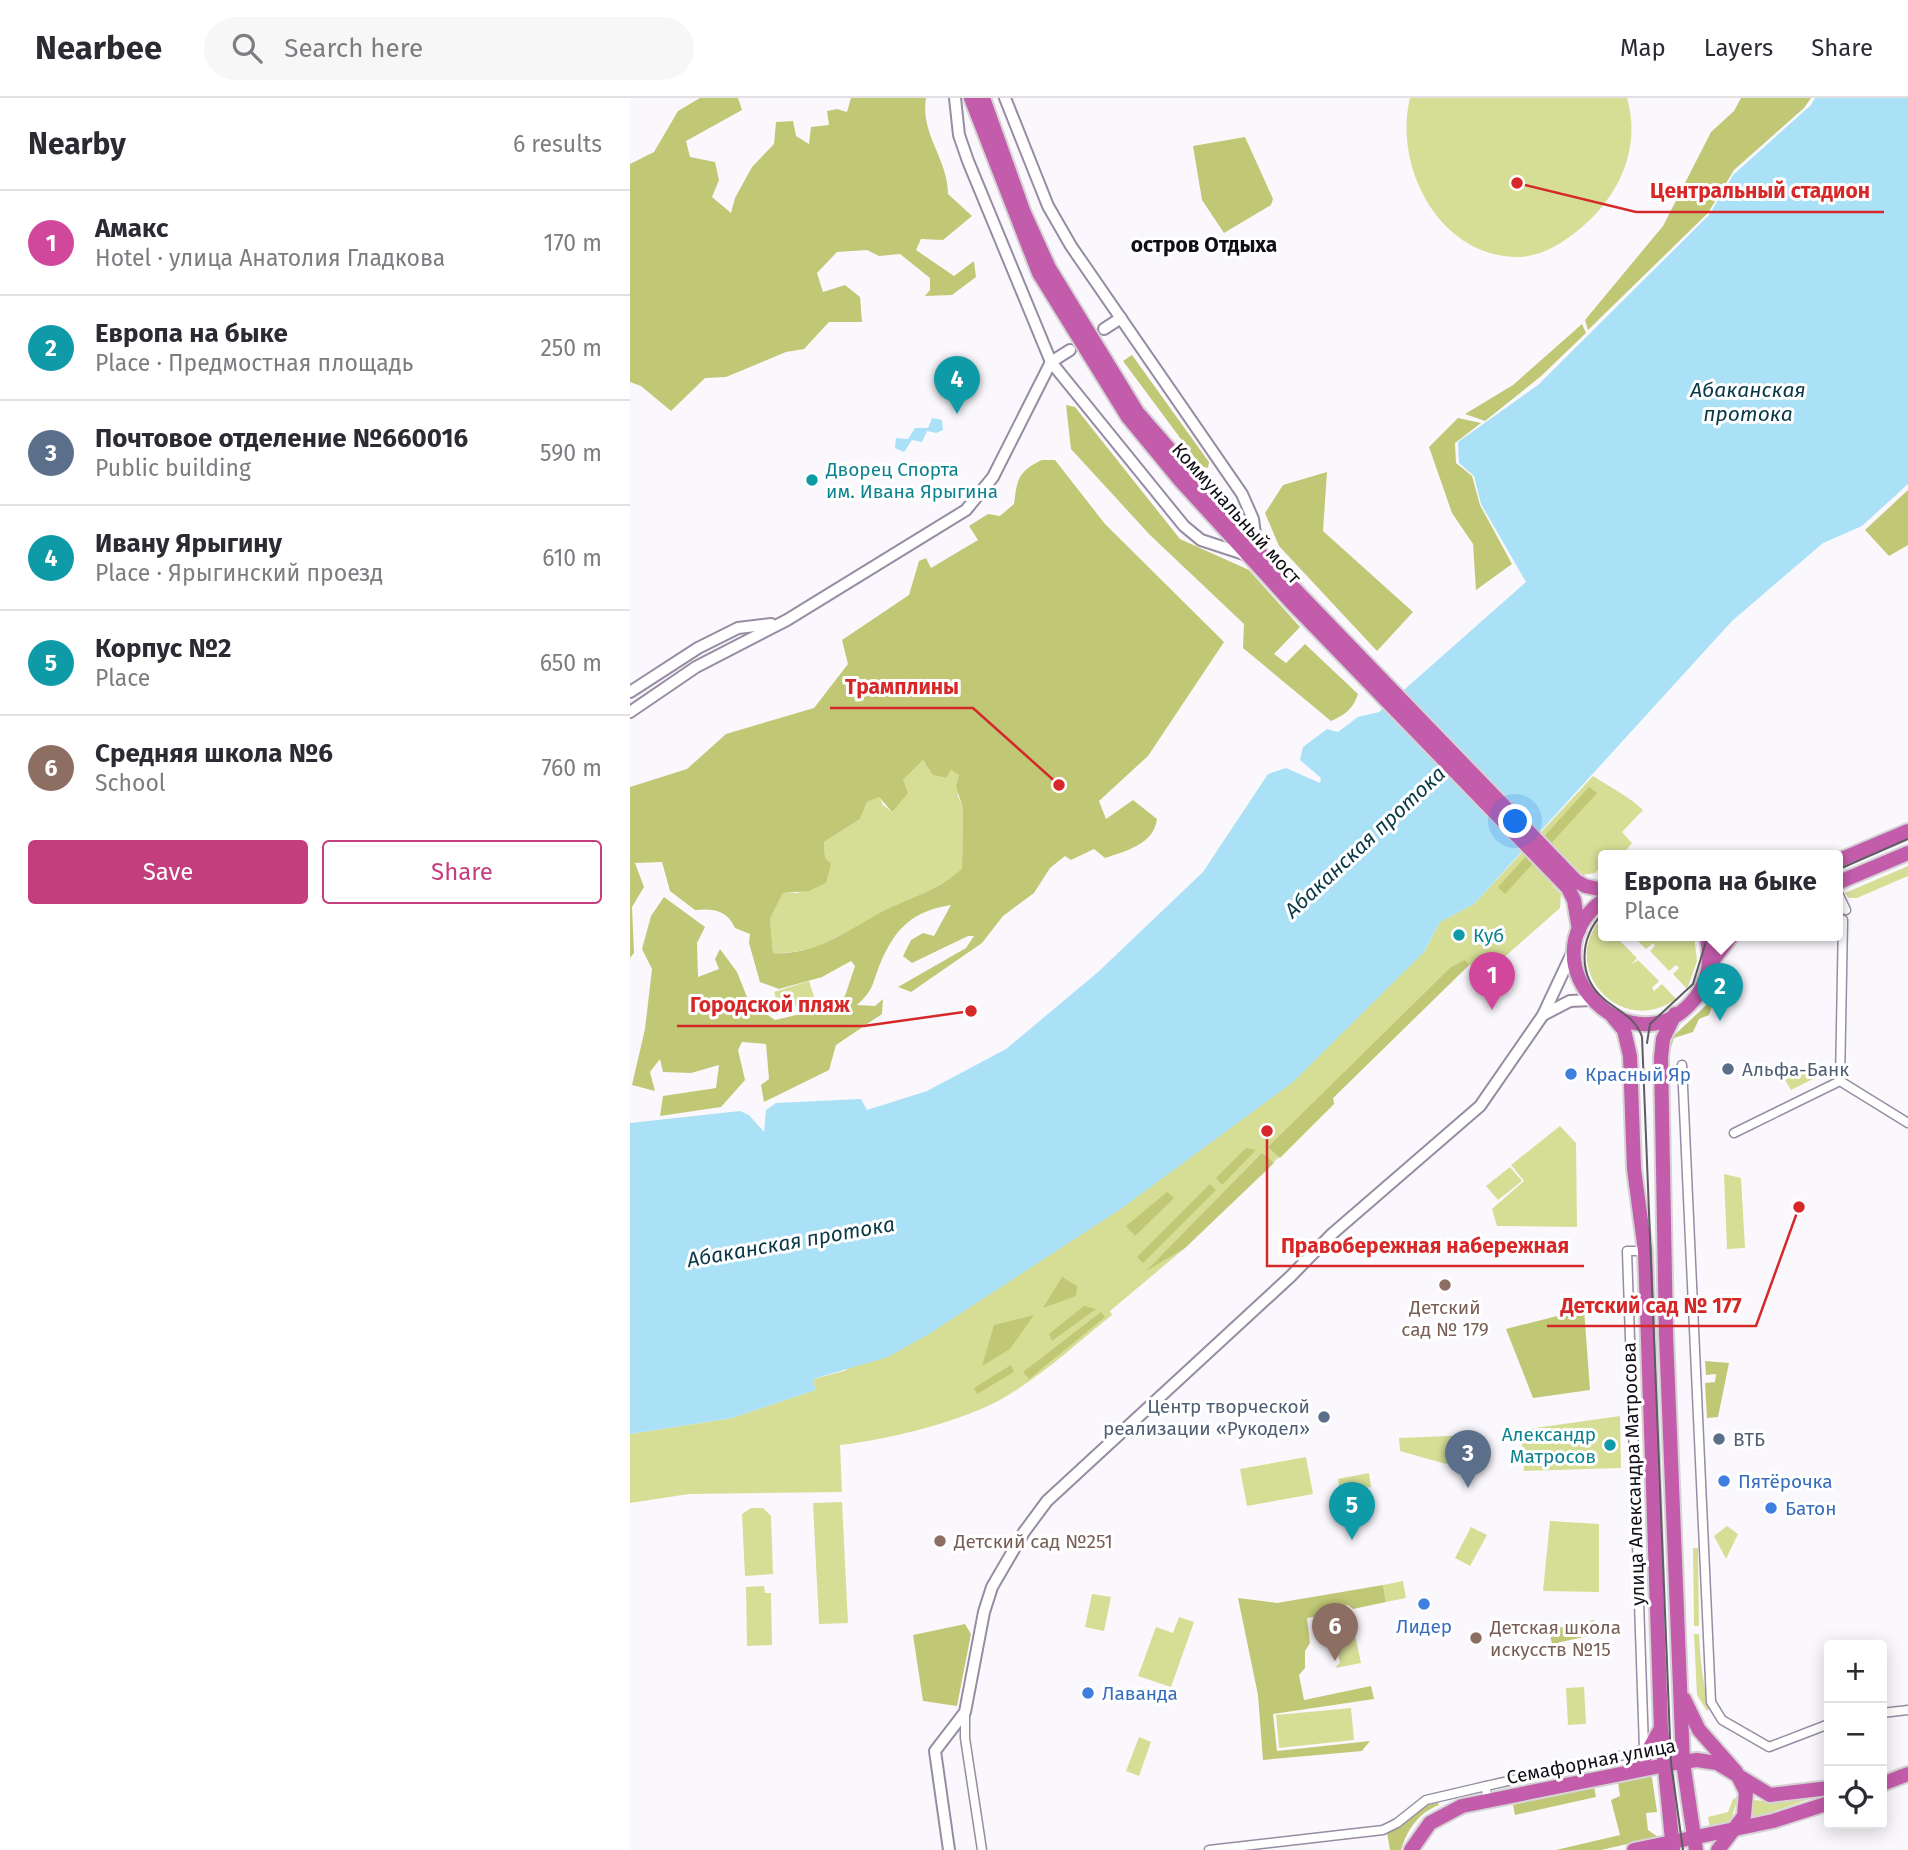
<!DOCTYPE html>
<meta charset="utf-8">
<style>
:root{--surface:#fff;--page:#f7f7f7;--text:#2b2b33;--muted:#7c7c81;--line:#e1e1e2;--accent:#c43e7e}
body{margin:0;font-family:"Fira Sans",sans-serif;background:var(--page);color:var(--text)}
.controls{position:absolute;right:21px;bottom:21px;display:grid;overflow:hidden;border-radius:7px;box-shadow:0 4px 18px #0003}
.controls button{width:63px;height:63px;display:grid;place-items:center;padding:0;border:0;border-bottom:2px solid var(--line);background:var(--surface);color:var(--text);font:35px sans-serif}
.you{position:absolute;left:886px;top:724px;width:24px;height:24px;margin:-18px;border:5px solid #fff;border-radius:50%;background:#1a73e8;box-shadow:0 0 0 10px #1a73e833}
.badge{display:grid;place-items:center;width:46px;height:46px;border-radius:50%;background:var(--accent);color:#fff;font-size:23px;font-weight:700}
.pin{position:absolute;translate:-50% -58px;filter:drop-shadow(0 2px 4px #0008)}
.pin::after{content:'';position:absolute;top:37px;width:24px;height:21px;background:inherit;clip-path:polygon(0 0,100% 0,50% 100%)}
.popup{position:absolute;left:968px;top:752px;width:245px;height:91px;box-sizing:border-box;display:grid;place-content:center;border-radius:7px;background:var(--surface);filter:drop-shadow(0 2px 5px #0005);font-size:23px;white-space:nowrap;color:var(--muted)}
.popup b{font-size:26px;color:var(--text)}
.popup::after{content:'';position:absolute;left:50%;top:100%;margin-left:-14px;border:14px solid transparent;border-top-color:var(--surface)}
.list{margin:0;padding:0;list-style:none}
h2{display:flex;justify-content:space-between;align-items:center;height:91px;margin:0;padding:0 28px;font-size:30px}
h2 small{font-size:23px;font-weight:400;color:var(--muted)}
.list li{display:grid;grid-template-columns:46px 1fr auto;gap:21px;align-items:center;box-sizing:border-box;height:105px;padding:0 28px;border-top:2px solid var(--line)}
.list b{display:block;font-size:26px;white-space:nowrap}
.list p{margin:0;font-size:23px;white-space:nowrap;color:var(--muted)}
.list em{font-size:23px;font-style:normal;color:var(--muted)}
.actions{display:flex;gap:14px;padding:21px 28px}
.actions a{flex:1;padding:16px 0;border:2px solid var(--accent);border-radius:7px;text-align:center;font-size:24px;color:var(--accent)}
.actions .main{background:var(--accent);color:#fff}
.icon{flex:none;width:38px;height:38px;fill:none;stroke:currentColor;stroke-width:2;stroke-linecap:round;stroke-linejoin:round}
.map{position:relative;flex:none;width:1278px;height:1752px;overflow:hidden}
header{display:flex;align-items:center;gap:42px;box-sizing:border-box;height:98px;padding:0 35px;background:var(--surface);border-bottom:2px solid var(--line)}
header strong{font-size:33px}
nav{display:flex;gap:38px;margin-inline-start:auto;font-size:24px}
.search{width:490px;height:63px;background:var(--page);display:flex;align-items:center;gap:18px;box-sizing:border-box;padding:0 24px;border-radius:38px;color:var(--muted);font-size:26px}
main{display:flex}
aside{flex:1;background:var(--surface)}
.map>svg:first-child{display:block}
</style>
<header>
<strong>Nearbee</strong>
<div class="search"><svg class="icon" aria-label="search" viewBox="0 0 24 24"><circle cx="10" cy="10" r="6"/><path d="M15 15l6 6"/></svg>Search here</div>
<nav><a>Map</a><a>Layers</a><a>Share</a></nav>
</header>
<main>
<aside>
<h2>Nearby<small>6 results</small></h2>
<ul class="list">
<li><span class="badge" style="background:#d1479c">1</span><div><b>Амакс</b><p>Hotel · улица Анатолия Гладкова</p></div><em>170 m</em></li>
<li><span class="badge" style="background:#0f9aa8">2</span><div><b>Европа на быке</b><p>Place · Предмостная площадь</p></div><em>250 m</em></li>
<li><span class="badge" style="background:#5c6f8a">3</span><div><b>Почтовое отделение №660016</b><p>Public building</p></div><em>590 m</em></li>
<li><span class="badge" style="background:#0f9aa8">4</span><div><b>Ивану Ярыгину</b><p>Place · Ярыгинский проезд</p></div><em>610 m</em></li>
<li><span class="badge" style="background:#0f9aa8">5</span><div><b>Корпус №2</b><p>Place</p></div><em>650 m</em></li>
<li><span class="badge" style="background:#8d6e63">6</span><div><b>Средняя школа №6</b><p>School</p></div><em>760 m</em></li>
</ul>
<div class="actions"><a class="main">Save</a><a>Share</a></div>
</aside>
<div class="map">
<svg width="1278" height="1752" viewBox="0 0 1278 1752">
<rect width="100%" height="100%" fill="#faf8fd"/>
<g fill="#d6de96">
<path d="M 780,0 L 997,0 C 1014,58 981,113 932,144 C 920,152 903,159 888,159 C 809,159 763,68 780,0 Z"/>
<path d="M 293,662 L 304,677 L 315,680 L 321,672 L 329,677 L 328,698 L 333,711 L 332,770 C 310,792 284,798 257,811 C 219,831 188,857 143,855 L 140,821 L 153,795 L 168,795 L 195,760 L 194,744 L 230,721 L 237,704 L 249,698 L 253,707 L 262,714 L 273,682 Z"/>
<path d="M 963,678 C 981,690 997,697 1013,712 L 992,734 L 1002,745 L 994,755 L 973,757 L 973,767 L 965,775 L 953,777 L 942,767 L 922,787 L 931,796 L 930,810 L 863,869 L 839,867 L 703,1000 L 704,1006 L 555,1150 L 480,1213 L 482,1217 C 448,1244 413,1277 375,1299 C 335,1323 256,1342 210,1347 L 212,1394 L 59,1396 L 0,1405 L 0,1336 L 102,1320 L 185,1292 L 183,1281 L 214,1273 L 397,1170 L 492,1110 L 794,854 L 810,824 L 844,806 Z"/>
<polygon points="1278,768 1278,778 1227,800 1219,800 1215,795"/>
<path d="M 973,818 L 973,837 L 983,837 L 976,845 L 985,838 L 1007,860 L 1001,867 L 1008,862 L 1029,883 L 1022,890 L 1024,893 L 1032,886 L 1046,901 C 990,941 926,869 973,818 Z"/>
<polygon points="1002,837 1064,837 1067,863 1057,891 1043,876 1049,870 1046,867 1039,873 1020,853 1025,848 1023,845 1016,851"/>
<polygon points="179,883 185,902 150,913 144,894"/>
<polygon points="1172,971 1185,980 1161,992 1155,982"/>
<polygon points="930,1028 946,1045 947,1129 867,1128 862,1111 894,1083 881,1067"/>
<polygon points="880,1069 892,1083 868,1102 856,1088"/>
<polygon points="1094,1076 1111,1080 1115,1150 1097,1151"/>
<polygon points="990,1318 991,1370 894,1373 891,1332"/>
<polygon points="843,1337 842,1366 816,1366 770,1353 769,1340"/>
<polygon points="676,1359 683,1396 617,1408 610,1371"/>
<polygon points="739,1375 741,1389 710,1395 708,1381"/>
<polygon points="212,1404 218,1525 189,1526 183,1405"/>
<polygon points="121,1410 133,1410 141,1418 143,1476 115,1478 112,1416"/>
<polygon points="920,1423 969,1426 969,1494 913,1493"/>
<polygon points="1097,1428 1108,1436 1096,1461 1084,1438"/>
<polygon points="841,1429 857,1437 840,1468 825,1460"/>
<polygon points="1063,1450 1068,1450 1069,1528 1064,1528"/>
<polygon points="773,1483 776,1500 756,1504 753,1487"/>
<polygon points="134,1488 135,1495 141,1495 142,1547 117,1548 116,1489"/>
<polygon points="462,1496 481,1499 474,1533 455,1529"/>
<polygon points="549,1519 564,1524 541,1589 508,1578 526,1529 543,1535"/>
<path d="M 1064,1536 L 1069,1536 C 1070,1559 1073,1588 1080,1610 L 1077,1613 L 1067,1597 Z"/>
<polygon points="725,1537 731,1565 705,1570 710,1564 706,1548 700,1542"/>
<polygon points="954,1589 956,1626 938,1627 936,1590"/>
<polygon points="721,1610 724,1642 649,1650 646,1617"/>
<polygon points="509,1639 521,1644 509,1678 496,1673"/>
<polygon points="1188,1698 1122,1721 1124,1702 1144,1704"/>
<polygon points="1108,1699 1101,1722 1080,1730 1078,1719 1098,1714 1103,1701"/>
</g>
<g fill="#c0c875" fill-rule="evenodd">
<path d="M 70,0 L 108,0 L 112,12 L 56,43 L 60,59 L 85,64 L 89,82 L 82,99 L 101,115 L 105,100 L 122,69 L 144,46 L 146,24 L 163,23 L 166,38 L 179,46 L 181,29 L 199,27 L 197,13 L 207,11 L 217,14 L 221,0 L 296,0 C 290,36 318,61 318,96 L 342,118 L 313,142 L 291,141 L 286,152 L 324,178 L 344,163 L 346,179 L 322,197 L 295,198 L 300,192 L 300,180 L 270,156 L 249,158 L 237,152 L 207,154 L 187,175 L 193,194 L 215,187 L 230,199 L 232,224 L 199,224 L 174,251 L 156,254 L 96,279 L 75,280 L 41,313 L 11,288 L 0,284 L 0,66 L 24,54 L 48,13 Z"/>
<polygon points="1111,0 1181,0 1174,10 1104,72 1078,115 958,232 955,222 1033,128 1081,34 1104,13"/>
<polygon points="615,39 643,101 641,107 594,135 572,102 563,48"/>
<polygon points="952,226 956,235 910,279 855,323 835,316 883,287"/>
<polygon points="502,257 579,364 578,370 571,368 493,263"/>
<path d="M 436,307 L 445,309 L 550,441 L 619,472 L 670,529 L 644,556 L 656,565 L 675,546 L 728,596 C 723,611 715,617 701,623 L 613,550 L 614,526 L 520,437 L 441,351 Z"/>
<polygon points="828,320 851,325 825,345 826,365 842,378 850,407 882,466 846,492 843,446 822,415 799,349"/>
<path d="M 412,362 L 425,362 L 475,426 L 594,544 L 518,658 L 469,703 L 476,721 L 503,702 L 527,721 C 524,746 496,753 475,760 L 464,751 L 441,762 L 435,758 L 420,770 L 404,795 L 373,818 L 352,845 L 281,894 L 268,889 L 336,850 L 344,838 L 338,838 L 282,865 L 273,858 L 281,842 L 293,835 L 304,838 L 321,807 C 283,813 265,830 250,866 C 242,886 244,892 227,907 L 245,908 L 253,901 L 252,916 L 206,947 L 199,972 L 134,1004 L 131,987 L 139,981 L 136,946 L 112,944 L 108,952 L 115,982 L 91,1009 L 30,1018 L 33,998 L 86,990 L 89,967 L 61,975 L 33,974 L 30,961 L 20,974 L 25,993 L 2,987 L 15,931 L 22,871 L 12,851 L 21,818 L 34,799 L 75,829 L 67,845 L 68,879 L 89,871 L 85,861 L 90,851 L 107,874 L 119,904 L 145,922 L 188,912 L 215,898 L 225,868 L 221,863 L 192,879 L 149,891 L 130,884 L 119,845 L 120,836 L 105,830 C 97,812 83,810 65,812 L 40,793 L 32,764 L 5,765 L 14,789 L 2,809 L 4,855 L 0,860 L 0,689 L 57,671 L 96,636 L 184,610 L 218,566 L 212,542 L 279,497 L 289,463 L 296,460 L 301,470 L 348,442 L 339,428 L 358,416 L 370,418 L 384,406 C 387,382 388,373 412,362 ZM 293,662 L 303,677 L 316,680 L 321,672 L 329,677 L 326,688 L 333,711 L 332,770 C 310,792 284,798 257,811 C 220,830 187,858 143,855 L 140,821 L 153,795 L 179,793 L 196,785 L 201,766 L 195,760 L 194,744 L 230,721 L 237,704 L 249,699 L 262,714 L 278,695 L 273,682 Z"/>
<polygon points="697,374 693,433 783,514 747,553 649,448 635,415 653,387"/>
<polygon points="1278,392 1278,447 1259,458 1235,432"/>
<polygon points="959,689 967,695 875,796 868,789"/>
<polygon points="835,862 839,867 703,1000 704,1006 650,1060 638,1049 821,869"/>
<polygon points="1085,899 1079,917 1069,921 1063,934 1044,940 1040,952 1037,987 1037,944"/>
<polygon points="616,1050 626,1052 592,1087 586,1080"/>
<polygon points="632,1055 644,1065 555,1150 516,1173"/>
<polygon points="580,1086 586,1092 513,1165 507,1159"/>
<polygon points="537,1094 544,1100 505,1138 496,1128"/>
<polygon points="432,1179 447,1188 446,1198 413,1210"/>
<polygon points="454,1208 466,1211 422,1243 419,1236"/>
<polygon points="954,1211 960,1292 903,1300 876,1231"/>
<polygon points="471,1214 475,1219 399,1281 393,1274"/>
<polygon points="404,1217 380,1251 352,1268 364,1227"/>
<polygon points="1075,1263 1099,1265 1088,1319 1077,1320 1075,1285 1085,1284 1086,1276 1076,1277"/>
<polygon points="381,1267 384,1274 347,1296 344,1290"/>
<polygon points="753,1487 756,1504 723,1511 718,1507 708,1509 705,1515 677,1520 680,1545 675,1553 675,1570 669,1577 674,1602 741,1588 744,1601 643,1616 647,1653 740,1643 732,1653 633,1662 628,1597 608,1500 647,1505"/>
<polygon points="964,1522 967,1536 922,1546 919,1532"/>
<polygon points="335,1526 341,1536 327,1608 293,1603 283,1537"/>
<polygon points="1019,1678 1022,1680 1027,1714 1016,1715 1018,1732 1028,1739 971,1752 926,1752 990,1737 981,1702 990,1698 988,1684"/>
<polygon points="964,1689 966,1699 885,1717 883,1707"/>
<path d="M 808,1705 L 809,1707 C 788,1715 777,1732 771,1752 L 760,1752 L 757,1735 C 776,1729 787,1706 808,1705 Z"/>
</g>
<g fill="#aae1f7">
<polygon points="1185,0 1278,0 1278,386 1232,428 1193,445 1102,523 844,806 810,824 794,854 663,984 492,1110 299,1236 258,1259 183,1281 185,1292 102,1320 0,1336 0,1025 110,1013 119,1017 134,1034 136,1012 146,1005 231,1001 237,1012 297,993 376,951 467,875 573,774 638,676 656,670 690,685 691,680 670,662 673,649 697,631 708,634 728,619 749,614 896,484 851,406 844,378 829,365 828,344 908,287 1079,117 1103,77 1181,7"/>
<polygon points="302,320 312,322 313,332 306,335 297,333 292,344 282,342 274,354 265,350 266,340 278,341 285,330 298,330"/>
</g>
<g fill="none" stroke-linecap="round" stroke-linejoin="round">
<g stroke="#988ca3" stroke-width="11">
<g id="street">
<polyline points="1207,793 1216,812"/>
<polyline points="1052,967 1081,1604 1092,1622 1139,1649 1199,1626"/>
<polyline points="1210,983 1213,822"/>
<polyline points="1210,983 1278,1025"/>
<polyline points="1104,1035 1210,983"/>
<polyline points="335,1614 335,1640 352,1752"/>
<polyline points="1252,1615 1278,1612"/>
<polyline points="857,1703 856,1688 1007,1654 1014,1650 997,1153 1015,1153"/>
<polyline points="579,1752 753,1732 767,1725 796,1702 856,1688"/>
</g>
</g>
<g stroke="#988ca3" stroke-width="14">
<g id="secondary">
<polyline points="325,0 329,37 338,63 421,264 554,428 571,442 617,457"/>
<polyline points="375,0 418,108 441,148 612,396 623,421 627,452"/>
<polyline points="474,231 491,220"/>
<polyline points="0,594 68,550 108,530 141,526"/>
<polyline points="0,614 66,569 157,522 336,412 363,379 421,264 440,252"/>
<polyline points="913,917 940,903 961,902"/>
<polyline points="319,1752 305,1653 335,1614 354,1514 362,1489 394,1434 417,1403 661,1178 702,1136 850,1008 913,917 944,851"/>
</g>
</g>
<g stroke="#d4d4d5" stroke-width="18">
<g id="highway">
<polyline points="341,0 409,175 498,319 550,382 663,506 938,790 944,802 949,832"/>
<polyline points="353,0 394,115 419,170 507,314 627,452 946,783 955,788 973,792"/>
<polyline points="1207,763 1278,733"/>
<polyline points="1207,785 1278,755"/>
<path d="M 973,802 C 889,866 1006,978 1066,899 C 1080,880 1082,859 1076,837"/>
<polyline points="1080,866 1102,837"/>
<polyline points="1045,916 1033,941 1031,960 1036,1236 1053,1664 1066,1752"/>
<polyline points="983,919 994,932 1000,958 1004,1071 1015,1153 1031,1630 1043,1752"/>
<polyline points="1054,1601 1069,1632 1106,1674 1116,1694 1114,1718 1088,1752"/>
<polyline points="1008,1671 1030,1632"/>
<polyline points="1252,1686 1278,1676"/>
<polyline points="781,1752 800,1725 832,1708 1045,1665 1067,1662 1087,1665 1140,1697 1199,1690"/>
<polyline points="1004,1752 1143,1723 1199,1705"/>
</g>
</g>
<use href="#street" stroke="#fff" stroke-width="8"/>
<use href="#secondary" stroke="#fff" stroke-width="10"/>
<use href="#highway" stroke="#c35cab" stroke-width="14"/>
<g stroke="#5f5b62" stroke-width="2">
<polyline points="1207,772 1278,741"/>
<path d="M 973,815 C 949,840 947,879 975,902 C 990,914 1006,920 1012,939 L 1041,1665 L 1053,1752"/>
<polyline points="1017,945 1020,926 1063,886 1078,837"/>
</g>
</g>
<g fill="#0f9aa8" stroke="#fff" stroke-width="2.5">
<circle cx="182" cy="382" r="7"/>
<circle cx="829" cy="837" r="7"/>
<circle cx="980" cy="1347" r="7"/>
</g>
<g fill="#5c6f8a" stroke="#fff" stroke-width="2.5">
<circle cx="1098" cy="971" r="7"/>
<circle cx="694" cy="1319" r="7"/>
<circle cx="1089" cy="1341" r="7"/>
</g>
<g fill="#3f7fe0" stroke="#fff" stroke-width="2.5">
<circle cx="941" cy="976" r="7"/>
<circle cx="1094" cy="1383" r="7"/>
<circle cx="1141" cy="1410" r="7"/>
<circle cx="794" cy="1506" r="7"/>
<circle cx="458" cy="1595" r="7"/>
</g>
<g fill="#8d6e63" stroke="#fff" stroke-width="2.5">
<circle cx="815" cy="1187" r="7"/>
<circle cx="310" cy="1443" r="7"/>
<circle cx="846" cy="1540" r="7"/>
</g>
<g text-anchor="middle" stroke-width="6" stroke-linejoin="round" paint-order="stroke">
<g font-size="19" fill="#0d838f" stroke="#fff" text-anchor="start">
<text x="196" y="378">Дворец Спорта<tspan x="196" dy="22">им. Ивана Ярыгина</tspan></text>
<text x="843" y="844">Куб</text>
<text x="966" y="1343" text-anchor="end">Александр<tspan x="966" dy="22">Матросов</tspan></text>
</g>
<g font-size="19" fill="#120e16" stroke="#fff">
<text transform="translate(607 415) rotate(48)" y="7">Коммунальный мост</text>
<text transform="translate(1003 1376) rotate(-92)" y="7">улица Александра Матросова</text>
<text transform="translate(961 1663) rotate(-11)" y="7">Семафорная улица</text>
</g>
<g font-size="19" fill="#4e5e75" stroke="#fff" text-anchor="start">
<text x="1112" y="978">Альфа-Банк</text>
<text x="680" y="1315" text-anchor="end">Центр творческой<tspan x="680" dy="22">реализации «Рукодел»</tspan></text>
<text x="1103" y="1348">ВТБ</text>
</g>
<g font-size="19" fill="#366cbe" stroke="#fff" text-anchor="start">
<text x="955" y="983">Красный Яр</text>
<text x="1108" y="1390">Пятёрочка</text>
<text x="1155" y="1417">Батон</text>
<text x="794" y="1535" text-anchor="middle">Лидер</text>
<text x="472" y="1602">Лаванда</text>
</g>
<g font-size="19" fill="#785e54" stroke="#fff" text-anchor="start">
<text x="815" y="1216" text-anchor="middle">Детский<tspan x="815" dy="22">сад № 179</tspan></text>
<text x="324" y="1450">Детский сад №251</text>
<text x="860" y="1536">Детская школа<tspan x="860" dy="22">искусств №15</tspan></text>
</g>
<g font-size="21" font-weight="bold" fill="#120e16" stroke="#fff">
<text x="574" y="154">остров Отдыха</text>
</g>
<g font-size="21" font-style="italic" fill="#093847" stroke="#fff">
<text x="1118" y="299">Абаканская<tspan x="1118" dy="24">протока</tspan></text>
<text transform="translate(735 744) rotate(-43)" y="7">Абаканская протока</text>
<text transform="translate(161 1144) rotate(-10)" y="7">Абаканская протока</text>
</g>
</g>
<path fill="none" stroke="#d62828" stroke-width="2.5" d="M887 85L1006 114H1254M429 687L343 610H200M341 913L234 928H47M637 1033L637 1168H954M1169 1109L1126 1228H917"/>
<g fill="#d62828" stroke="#fff" stroke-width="2.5">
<circle cx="887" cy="85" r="7"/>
<circle cx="429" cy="687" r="7"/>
<circle cx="341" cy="913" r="7"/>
<circle cx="637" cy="1033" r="7"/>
<circle cx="1169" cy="1109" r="7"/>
</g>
<g font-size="21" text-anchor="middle" font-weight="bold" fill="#d62828" stroke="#fff" stroke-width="6" stroke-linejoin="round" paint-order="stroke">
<text x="1130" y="100">Центральный стадион</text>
<text x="272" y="596">Трамплины</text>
<text x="140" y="914">Городской пляж</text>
<text x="795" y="1155">Правобережная набережная</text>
<text x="1021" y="1215">Детский сад № 177</text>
</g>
</svg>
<div class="controls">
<button>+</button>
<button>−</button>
<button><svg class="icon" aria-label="locate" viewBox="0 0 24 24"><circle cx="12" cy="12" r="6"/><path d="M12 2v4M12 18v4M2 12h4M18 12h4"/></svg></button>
</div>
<div class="you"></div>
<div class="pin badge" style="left:862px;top:912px;background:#d1479c">1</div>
<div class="pin badge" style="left:1090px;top:923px;background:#0f9aa8">2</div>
<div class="popup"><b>Европа на быке</b>Place</div>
<div class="pin badge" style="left:838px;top:1390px;background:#5c6f8a">3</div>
<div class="pin badge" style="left:327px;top:316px;background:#0f9aa8">4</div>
<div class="pin badge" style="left:722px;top:1442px;background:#0f9aa8">5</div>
<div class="pin badge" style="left:705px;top:1563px;background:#8d6e63">6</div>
</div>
</main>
